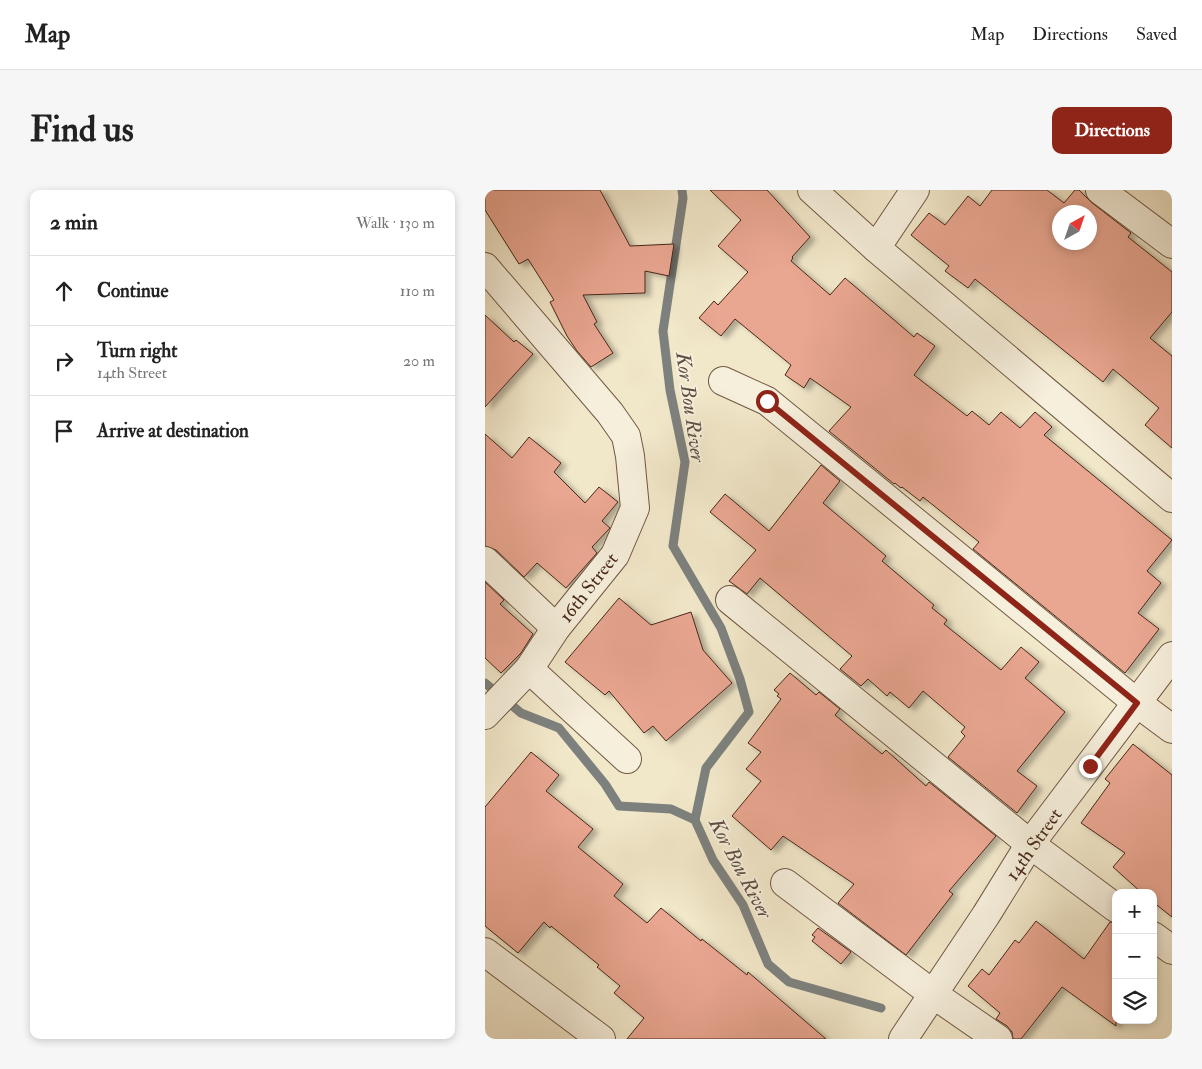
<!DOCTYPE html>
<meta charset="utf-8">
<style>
:root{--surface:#fff;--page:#f6f6f6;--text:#222;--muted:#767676;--line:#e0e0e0;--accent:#8f2418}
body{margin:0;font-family:"IM FELL Double Pica",serif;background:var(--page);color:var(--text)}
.controls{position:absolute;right:15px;bottom:15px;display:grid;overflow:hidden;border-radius:10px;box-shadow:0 2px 8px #0003}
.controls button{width:45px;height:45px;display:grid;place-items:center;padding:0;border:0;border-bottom:1px solid var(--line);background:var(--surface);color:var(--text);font:25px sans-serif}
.compass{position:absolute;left:567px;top:15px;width:45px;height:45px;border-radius:50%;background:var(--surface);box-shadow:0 2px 8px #0003;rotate:40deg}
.stop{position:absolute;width:15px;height:15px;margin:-11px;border:4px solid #8f2418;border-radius:50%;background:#fff}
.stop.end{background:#8f2418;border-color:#fff;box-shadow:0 1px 5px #0008}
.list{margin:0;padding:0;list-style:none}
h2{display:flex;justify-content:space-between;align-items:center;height:65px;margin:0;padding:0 20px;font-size:21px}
h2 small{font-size:16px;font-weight:400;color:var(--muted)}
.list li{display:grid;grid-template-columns:32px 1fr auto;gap:15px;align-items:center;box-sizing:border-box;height:70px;padding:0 20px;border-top:1px solid var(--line)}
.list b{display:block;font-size:19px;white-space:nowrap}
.list p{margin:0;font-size:16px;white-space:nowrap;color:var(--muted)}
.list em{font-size:16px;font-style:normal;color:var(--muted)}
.icon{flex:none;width:28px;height:28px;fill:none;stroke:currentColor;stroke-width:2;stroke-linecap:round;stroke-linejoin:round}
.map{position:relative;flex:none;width:687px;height:849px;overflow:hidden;border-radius:10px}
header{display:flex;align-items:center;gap:30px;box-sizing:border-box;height:70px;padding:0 25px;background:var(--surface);border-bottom:1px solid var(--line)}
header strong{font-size:24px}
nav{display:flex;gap:28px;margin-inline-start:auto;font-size:18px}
.intro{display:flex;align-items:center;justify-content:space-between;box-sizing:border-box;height:120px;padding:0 30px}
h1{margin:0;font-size:35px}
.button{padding:12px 22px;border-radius:10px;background:var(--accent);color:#fff;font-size:18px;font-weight:700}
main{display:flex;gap:30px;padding:0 30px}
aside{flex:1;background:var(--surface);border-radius:10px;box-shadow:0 2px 8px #0003}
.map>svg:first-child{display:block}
</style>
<header>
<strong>Map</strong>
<nav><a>Map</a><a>Directions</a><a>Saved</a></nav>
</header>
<div class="intro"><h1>Find us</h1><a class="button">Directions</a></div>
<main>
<aside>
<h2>2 min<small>Walk · 130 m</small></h2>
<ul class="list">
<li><svg class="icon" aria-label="ahead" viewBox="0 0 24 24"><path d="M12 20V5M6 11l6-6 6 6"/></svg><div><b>Continue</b></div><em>110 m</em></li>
<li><svg class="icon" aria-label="right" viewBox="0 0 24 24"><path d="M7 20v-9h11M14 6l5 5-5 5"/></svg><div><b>Turn right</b><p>14th Street</p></div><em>20 m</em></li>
<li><svg class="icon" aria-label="arrive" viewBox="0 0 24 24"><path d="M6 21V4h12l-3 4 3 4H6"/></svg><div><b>Arrive at destination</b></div></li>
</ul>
</aside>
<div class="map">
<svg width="687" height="849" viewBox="0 0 687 849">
<defs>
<filter id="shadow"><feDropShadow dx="5.5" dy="3" stdDeviation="2.5" flood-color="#0004"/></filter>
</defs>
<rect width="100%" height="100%" fill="#f1e7c9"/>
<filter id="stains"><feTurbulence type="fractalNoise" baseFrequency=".004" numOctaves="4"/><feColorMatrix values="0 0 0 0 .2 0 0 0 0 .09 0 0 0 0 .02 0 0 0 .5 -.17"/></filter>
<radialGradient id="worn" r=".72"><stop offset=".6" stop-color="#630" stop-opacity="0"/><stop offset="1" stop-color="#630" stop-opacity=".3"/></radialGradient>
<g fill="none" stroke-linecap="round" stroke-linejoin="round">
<g stroke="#7d817e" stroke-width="9">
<polyline points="197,0 198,8 178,141 185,200 200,272 188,356 236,438 255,489 264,522 221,578 210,630 228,670 258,715 283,774 304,792 396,818"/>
<polyline points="0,493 36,523 74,538 120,594 134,616 186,619 210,630"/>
</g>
</g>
<g fill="#e9a691" stroke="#482817" fill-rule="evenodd" filter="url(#shadow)">
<polygon points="0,0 115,0 145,56 189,54 184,86 160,81 160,103 98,105 112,132 109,134 128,163 106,177 92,161 82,146 65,112 69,110 43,69 34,74 0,20"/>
<polygon points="225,0 282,0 325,47 307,67 308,68 306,71 345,105 360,88 429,147 432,143 450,156 429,185 482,226 487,221 504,235 516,222 535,238 550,222 567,237 559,245 687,350 662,381 676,393 653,423 674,439 640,483 488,359 494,352 438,307 435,311 417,297 416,298 410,293 409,294 344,241 366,217 325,188 319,198 300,185 306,175 250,129 236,146 214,128 229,111 233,115 263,82 233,56 256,30"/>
<path d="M 507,0 L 562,0 L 579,13 L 590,0 L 594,0 L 606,12 L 646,43 L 643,47 L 687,82 L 687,122 L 665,148 L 687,166 L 687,258 L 660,235 L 674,218 L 628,179 L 618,192 L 490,89 L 483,98 L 460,81 L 464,76 L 426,45 L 444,23 L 460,35 L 483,6 L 495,16 ZM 574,22 L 604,22 L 604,52 L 574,52 Z"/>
<polygon points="0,125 29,152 31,150 48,164 0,217"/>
<polygon points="0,244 27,268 44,247 76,273 69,282 100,313 114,297 133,312 117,331 125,338 107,357 112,363 81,398 52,373 39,387 11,360 0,356"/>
<polygon points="336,275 355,291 338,313 401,366 397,371 449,415 447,418 462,430 459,434 516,480 536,457 554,472 540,488 580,522 532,581 552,596 532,623 463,567 480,546 476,542 480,537 438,501 424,518 405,502 402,506 383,489 376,496 355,479 367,466 275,388 262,404 244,391 271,360 225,322 240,304 284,341"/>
<polygon points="0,392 19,410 15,414 48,444 36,463 16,483 0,468"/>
<polygon points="134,408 166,435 206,422 218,460 247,493 181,551 168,536 159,543 124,501 120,505 80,472"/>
<polygon points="305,483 331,505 334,502 355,519 350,525 397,564 401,560 441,596 444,592 511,646 464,701 468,704 421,765 353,713 369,694 298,646 286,660 247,626 276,591 261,579 276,562 263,553 296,509 292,506 294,504 289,500"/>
<polygon points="648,554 687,585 687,727 668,712 668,703 657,703 628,677 640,663 596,633 625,593 620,589"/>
<polygon points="46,562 74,585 61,601 108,639 93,657 138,694 129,706 162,733 176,718 216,751 217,749 262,785 263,782 341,849 142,849 159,828 129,803 135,796 112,777 114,775 66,736 65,738 59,732 33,763 0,736 0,617"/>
<polygon points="551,731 599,769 625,732 631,733 631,836 577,797 536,849 528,849 527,842 522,836 511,829 515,823 483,796 497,779 504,785 530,750 534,753"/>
<polygon points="333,738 366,762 356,774 327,751 330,747 327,745"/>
</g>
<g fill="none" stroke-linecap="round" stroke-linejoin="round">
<g stroke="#725844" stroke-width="30">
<g id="minor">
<polyline points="327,0 391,58 687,308"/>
<polyline points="615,0 687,54"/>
<polyline points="391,58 430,0"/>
<polyline points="0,77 125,223 141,246 145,266 150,318 130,365 71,438 44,479 0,525"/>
<polyline points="238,191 282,211 652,513 687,539"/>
<polyline points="0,371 71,438"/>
<polyline points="245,410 545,654 631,718"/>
<polyline points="44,479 142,569"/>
<polyline points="300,693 448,804 513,849"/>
<polyline points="668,746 687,760"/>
<polyline points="0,762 116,849"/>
<polyline points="418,849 501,725 545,654 687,466"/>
</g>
</g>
<use href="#minor" stroke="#f6efdc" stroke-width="28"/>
</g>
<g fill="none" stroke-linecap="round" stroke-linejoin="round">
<polyline stroke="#8f2418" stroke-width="6" points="282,211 652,513 605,576"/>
</g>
<g text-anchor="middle" stroke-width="4" stroke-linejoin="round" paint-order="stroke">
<g font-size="19" fill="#482817" stroke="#f6efdc">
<text transform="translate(103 397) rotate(-52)" y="7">16th Street</text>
<text transform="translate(548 654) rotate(-55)" y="7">14th Street</text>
</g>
<g font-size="20" font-style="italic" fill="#5e4d42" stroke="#f6efdc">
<text transform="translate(206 217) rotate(82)" y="7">Kor Bou River</text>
<text transform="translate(256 678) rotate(62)" y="7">Kor Bou River</text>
</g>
</g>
<rect width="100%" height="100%" filter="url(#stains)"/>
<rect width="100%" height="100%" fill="url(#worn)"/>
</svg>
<div class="controls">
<button>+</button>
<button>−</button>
<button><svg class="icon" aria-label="layers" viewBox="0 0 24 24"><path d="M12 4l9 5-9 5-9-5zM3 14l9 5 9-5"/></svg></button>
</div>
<svg class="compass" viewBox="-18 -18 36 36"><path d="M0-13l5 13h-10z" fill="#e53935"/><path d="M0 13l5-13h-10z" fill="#767676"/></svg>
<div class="stop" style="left:282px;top:211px"></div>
<div class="stop end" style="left:605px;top:576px"></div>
</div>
</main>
